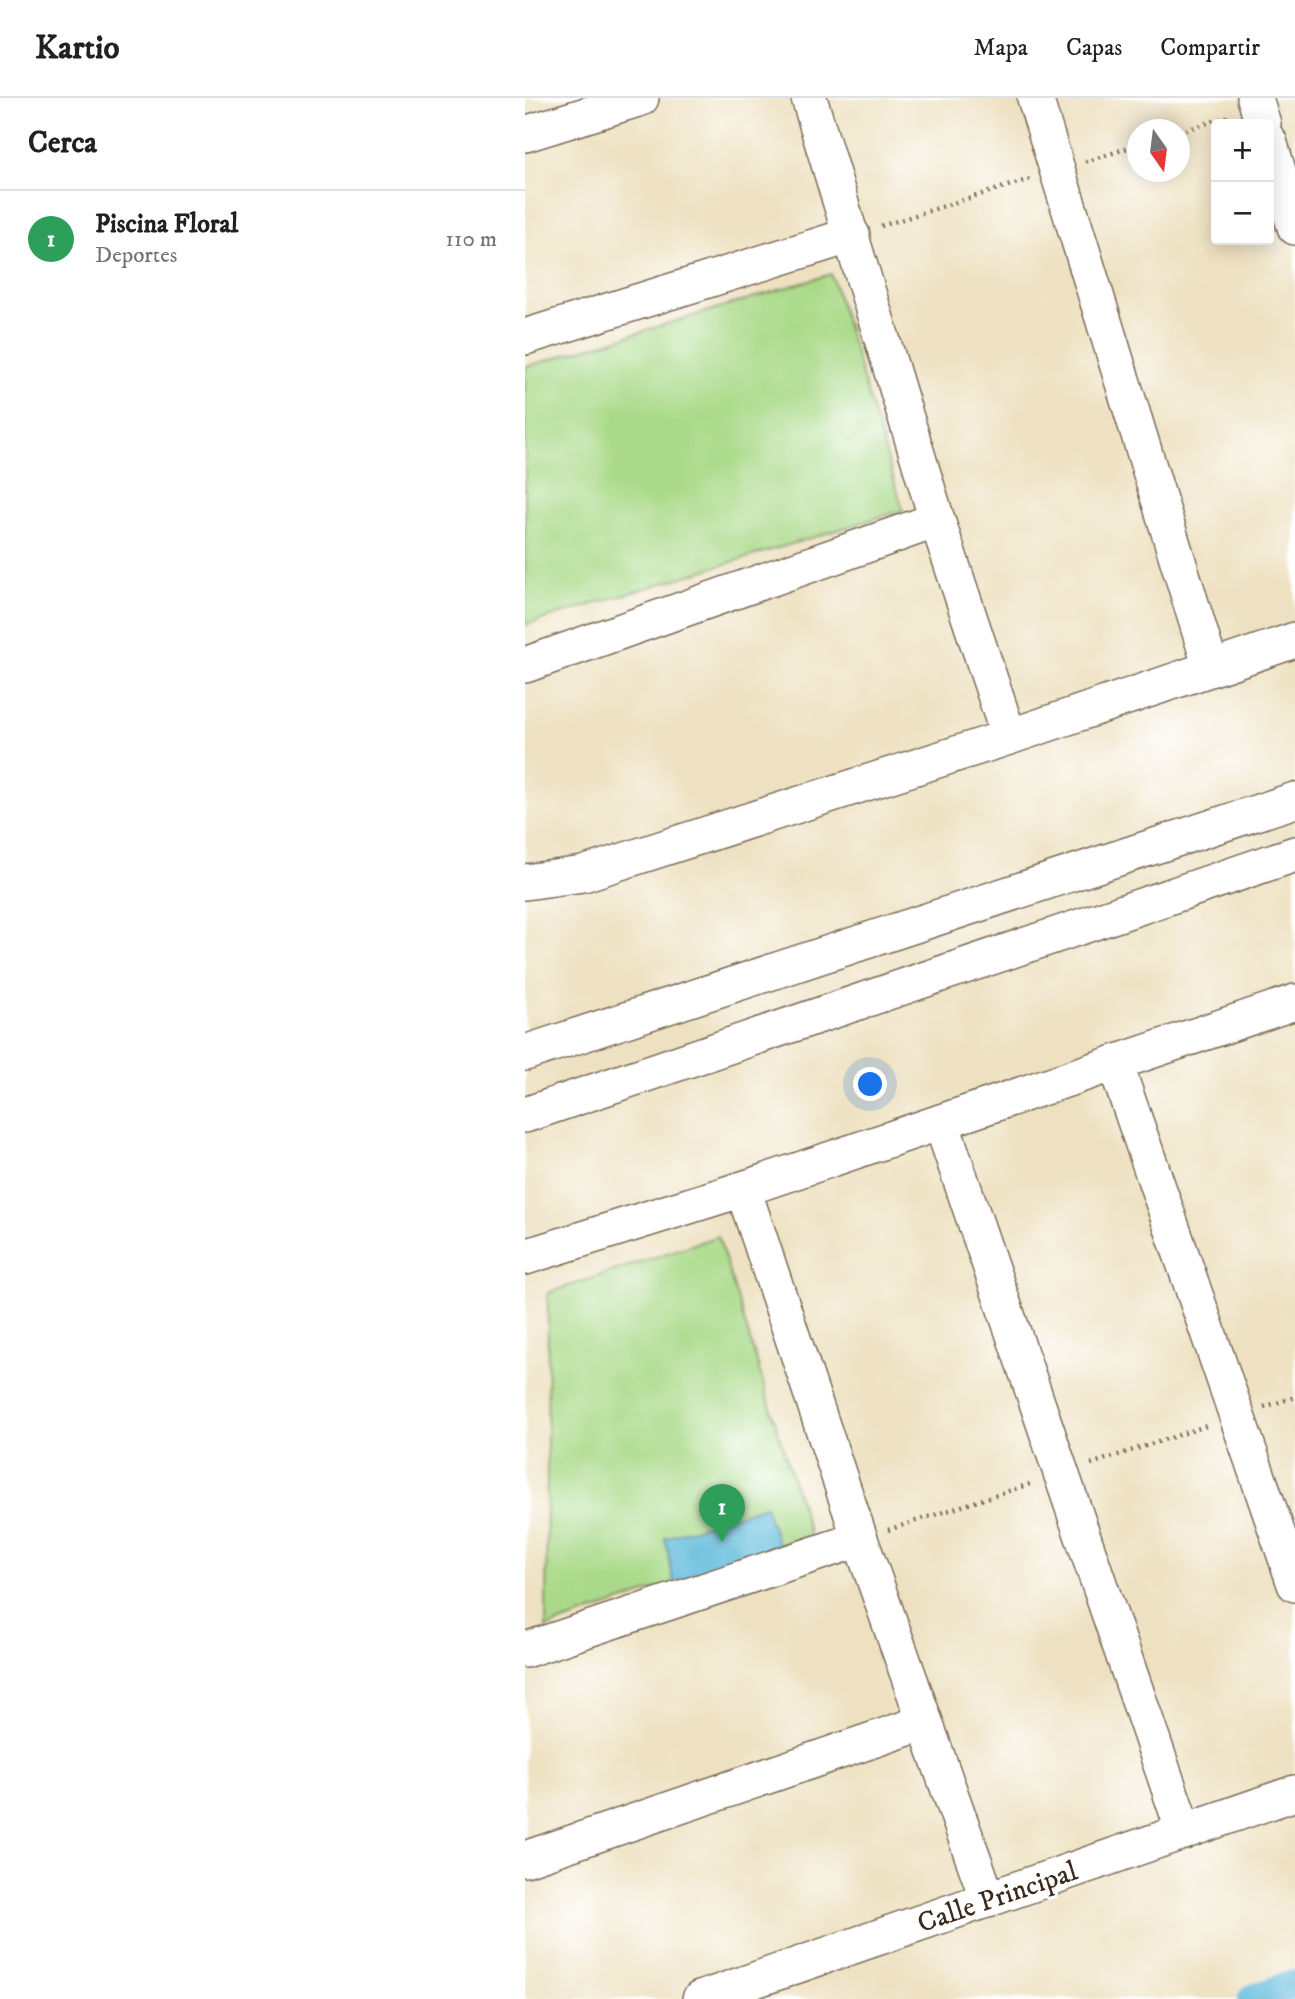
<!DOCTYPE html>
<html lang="es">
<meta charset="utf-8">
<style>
:root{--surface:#fff;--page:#f6f6f6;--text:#202124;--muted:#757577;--line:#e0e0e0;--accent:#0f766e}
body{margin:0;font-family:"IM FELL DW Pica",serif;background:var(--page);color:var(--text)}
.controls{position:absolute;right:21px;top:21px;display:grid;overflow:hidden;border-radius:7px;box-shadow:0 4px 18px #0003}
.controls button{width:63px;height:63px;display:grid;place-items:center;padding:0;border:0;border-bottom:2px solid var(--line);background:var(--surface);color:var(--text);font:35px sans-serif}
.compass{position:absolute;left:602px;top:21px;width:63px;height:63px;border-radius:50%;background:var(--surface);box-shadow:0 4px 18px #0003;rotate:166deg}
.you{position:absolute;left:346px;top:987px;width:24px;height:24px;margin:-18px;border:5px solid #fff;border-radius:50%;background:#1a73e8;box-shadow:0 0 0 10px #1a73e833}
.badge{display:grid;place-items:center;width:46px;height:46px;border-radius:50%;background:var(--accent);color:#fff;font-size:23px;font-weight:700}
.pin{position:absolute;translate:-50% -58px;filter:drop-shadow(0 2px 4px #0008)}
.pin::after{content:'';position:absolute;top:37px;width:24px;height:21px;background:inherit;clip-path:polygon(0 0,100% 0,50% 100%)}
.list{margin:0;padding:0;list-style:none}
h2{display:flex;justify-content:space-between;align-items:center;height:91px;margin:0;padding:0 28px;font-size:30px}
h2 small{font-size:23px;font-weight:400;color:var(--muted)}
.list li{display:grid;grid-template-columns:46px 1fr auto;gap:21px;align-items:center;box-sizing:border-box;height:98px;padding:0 28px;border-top:2px solid var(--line)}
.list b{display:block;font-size:26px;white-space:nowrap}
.list p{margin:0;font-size:23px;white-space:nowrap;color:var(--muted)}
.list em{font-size:23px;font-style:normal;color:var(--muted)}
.map{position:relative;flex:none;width:770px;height:1901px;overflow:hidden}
header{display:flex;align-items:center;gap:42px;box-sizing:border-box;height:98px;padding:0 35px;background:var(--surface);border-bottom:2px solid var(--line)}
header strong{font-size:33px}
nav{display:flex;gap:38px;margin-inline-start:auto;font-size:24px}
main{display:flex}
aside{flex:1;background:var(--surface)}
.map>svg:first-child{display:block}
</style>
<header>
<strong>Kartio</strong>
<nav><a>Mapa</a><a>Capas</a><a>Compartir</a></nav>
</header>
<main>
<aside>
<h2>Cerca<small></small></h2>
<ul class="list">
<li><span class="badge" style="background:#2e9e5b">1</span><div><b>Piscina Floral</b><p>Deportes</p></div><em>110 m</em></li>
</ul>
</aside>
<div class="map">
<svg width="770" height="1901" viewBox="0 0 770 1901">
<rect width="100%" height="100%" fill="#fff"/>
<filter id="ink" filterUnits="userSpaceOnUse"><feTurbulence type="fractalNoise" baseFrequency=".0143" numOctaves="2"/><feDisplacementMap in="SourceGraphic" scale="14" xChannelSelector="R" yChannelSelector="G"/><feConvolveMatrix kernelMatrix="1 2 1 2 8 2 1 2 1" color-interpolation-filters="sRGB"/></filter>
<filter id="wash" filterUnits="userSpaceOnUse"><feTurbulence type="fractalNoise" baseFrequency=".00686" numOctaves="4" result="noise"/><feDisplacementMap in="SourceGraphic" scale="28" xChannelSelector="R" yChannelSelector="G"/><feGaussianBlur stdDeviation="1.57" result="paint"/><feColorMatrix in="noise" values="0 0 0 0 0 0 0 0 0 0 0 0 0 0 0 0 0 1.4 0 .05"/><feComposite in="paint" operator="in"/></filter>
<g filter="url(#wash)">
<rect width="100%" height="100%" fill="#eee1c1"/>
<g fill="#aada89" stroke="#728254" stroke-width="2">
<polygon points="306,176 378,412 0,527 0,269"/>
<polygon points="193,1138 285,1437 21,1530 23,1195"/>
</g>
<polygon fill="#5ebadc" stroke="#4c727d" stroke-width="2" points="240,1408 254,1448 149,1485 140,1440"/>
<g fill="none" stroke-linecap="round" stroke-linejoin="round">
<polyline stroke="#5ebadc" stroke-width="30" points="728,1901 770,1886"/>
</g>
</g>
<g filter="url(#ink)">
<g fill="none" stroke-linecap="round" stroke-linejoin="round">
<g stroke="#7a6a57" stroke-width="38">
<g id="minor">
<polyline points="284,0 412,422 484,639"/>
<polyline points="510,0 686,570"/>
<polyline points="730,0 738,26"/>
<polyline points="0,36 116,0"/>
<polyline points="744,43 770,129"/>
<polyline points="0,239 327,137"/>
<polyline points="0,567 412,422"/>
<polyline points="0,784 58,776 484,639 770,542"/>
<polyline points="0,955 770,702"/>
<polyline points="590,965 770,1486"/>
<polyline points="0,1017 770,756"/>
<polyline points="416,1024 659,1734"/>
<polyline points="218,1091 335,1441 463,1802"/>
<polyline points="0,1159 218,1091 770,904"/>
<polyline points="0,1552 335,1441"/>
<polyline points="0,1761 400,1624"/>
<polyline points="175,1901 770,1695"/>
</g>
</g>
<g stroke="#7a6a57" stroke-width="4.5" stroke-dasharray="2 5" stroke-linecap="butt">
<polyline points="654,34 705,18"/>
<polyline points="560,64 612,47"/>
<polyline points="356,128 505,81"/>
<polyline points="739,1309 770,1299"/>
<polyline points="566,1366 684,1327"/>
<polyline points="363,1432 508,1385"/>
</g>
<use href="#minor" stroke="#fff" stroke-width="35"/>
</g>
</g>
<g text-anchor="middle" stroke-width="6" stroke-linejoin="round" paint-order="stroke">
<g font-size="28" fill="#3b2a1e" stroke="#fff">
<text transform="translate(472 1798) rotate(-19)" y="10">Calle Principal</text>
</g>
</g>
</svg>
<div class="controls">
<button>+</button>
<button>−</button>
</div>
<svg class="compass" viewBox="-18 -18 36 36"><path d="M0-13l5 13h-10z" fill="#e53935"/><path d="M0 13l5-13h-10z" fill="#757577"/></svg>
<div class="you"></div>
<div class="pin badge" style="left:197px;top:1444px;background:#2e9e5b">1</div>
</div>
</main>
